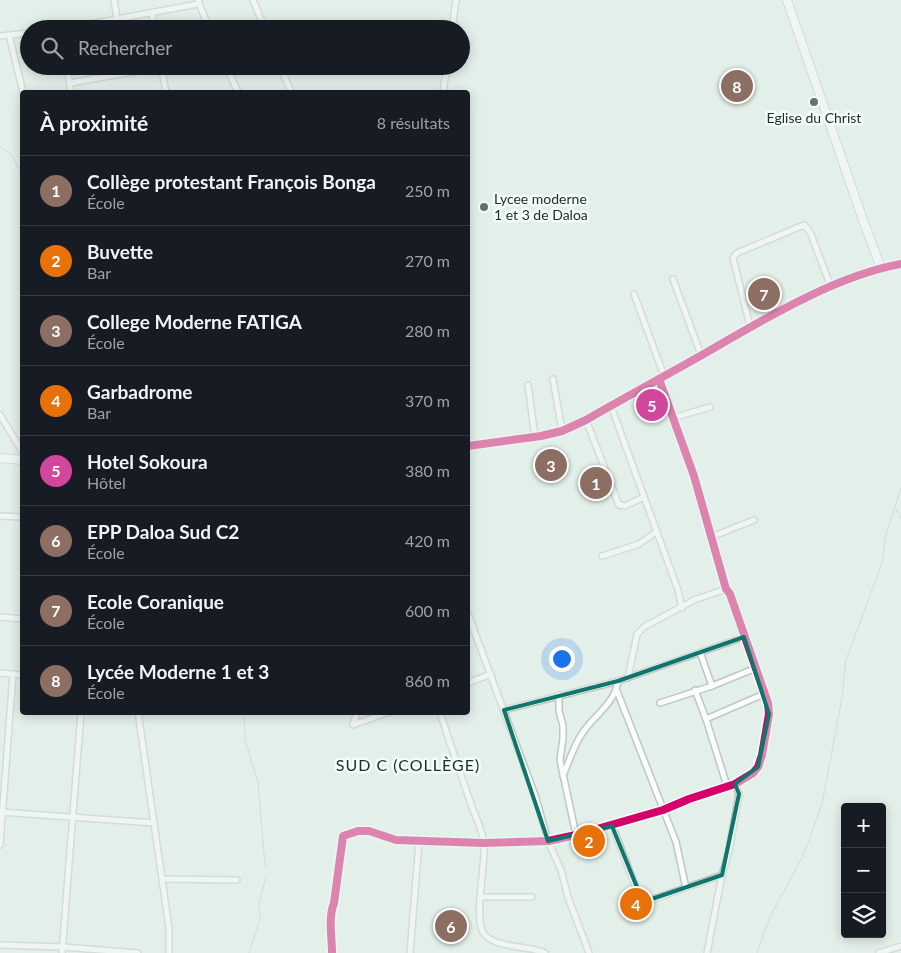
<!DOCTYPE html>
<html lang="fr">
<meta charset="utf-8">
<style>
:root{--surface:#171b24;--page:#20242c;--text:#f1f3f6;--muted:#9ea1a6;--line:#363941;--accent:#68716c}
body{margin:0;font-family:Lato,sans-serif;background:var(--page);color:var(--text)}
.controls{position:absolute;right:15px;bottom:15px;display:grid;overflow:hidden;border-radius:5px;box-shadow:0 2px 12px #0003}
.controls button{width:45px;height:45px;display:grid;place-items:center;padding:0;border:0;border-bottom:1px solid var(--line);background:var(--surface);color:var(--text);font:25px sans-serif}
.you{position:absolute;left:561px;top:658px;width:18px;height:18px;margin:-12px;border:4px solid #fff;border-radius:50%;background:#1a73e8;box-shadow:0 0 0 8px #1a73e833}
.badge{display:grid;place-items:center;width:32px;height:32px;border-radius:50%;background:var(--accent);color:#fff;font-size:16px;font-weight:700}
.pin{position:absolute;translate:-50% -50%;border:2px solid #fff;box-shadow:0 1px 5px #0006}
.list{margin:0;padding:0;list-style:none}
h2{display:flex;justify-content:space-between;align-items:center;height:65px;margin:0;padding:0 20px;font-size:21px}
h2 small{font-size:16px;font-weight:400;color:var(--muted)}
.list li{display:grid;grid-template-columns:32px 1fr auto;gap:15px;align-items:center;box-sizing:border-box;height:70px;padding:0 20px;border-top:1px solid var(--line)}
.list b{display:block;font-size:19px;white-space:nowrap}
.list p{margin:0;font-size:16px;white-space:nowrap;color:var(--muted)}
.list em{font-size:16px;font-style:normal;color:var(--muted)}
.icon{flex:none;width:28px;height:28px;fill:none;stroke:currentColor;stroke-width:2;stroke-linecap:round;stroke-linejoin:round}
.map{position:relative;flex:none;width:901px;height:953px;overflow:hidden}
.search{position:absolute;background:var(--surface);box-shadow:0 2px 12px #0003;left:20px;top:20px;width:450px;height:55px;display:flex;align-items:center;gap:12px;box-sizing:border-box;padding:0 18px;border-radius:28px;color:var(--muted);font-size:19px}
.panel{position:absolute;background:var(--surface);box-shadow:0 2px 12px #0003;left:20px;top:90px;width:450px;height:625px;border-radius:5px}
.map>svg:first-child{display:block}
</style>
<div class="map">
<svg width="901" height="953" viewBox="0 0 901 953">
<rect width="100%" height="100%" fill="#e3efe9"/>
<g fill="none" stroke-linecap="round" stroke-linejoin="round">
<g stroke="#97d5da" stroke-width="1">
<polyline points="0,147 10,153 22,173"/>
<polyline points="895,508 901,518"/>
<polyline points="244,712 245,740 258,782 265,866"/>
<polyline points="249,953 260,918 259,902 266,878"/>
<polyline points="757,953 770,917 803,856 822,804 842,698 846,660 882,563 886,535 901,488"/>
</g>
<g stroke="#bec7c2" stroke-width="8">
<g id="street">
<polyline points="114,0 117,19"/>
<polyline points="198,0 209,29"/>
<polyline points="253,0 265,29"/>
<polyline points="152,13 155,29"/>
<polyline points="63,29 198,4"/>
<polyline points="452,29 456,0"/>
<polyline points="9,35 23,92"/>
<polyline points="0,36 29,33"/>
<polyline points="67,66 71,92"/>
<polyline points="161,66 166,92"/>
<polyline points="226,66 238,92"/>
<polyline points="280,66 291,92"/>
<polyline points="70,83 161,67"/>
<polyline points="443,92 447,66"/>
<polyline points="673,279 701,355"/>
<polyline points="634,294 664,376"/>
<polyline points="750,326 733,258 737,253 804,225 810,232 831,287"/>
<polyline points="553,379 562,431"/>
<polyline points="528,385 535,437"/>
<polyline points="611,406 678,590 682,608"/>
<polyline points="0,415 22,451"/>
<polyline points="673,418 710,407"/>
<polyline points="586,420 619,505 625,506 644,497"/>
<polyline points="0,516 22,517"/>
<polyline points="711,537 754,520"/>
<polyline points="602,556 639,544 656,532"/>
<polyline points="468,614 536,798 548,841 561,870 568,897 589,953"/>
<polyline points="0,617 22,619"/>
<polyline points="700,652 712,686 756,668"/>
<polyline points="0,673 22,675"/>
<polyline points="628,678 637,634 644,627 694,600 726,589"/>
<polyline points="468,683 491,674"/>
<polyline points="695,690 706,719"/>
<polyline points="617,691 676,842 686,888"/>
<polyline points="559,695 559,711 563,726 563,738 560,760 576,835"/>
<polyline points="660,703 712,686"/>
<polyline points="504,710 618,681 744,637"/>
<polyline points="138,712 169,928 169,953"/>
<polyline points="357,712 353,725 389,712"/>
<path d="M 440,712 C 450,744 461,775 472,807 C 476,818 483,832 484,843 C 486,862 473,921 484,934 C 497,949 528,945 545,953"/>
<path d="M 563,776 C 569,761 574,745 583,732 C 595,715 615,703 618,681"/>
<polyline points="727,786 706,719 764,694"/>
<polyline points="0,812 154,823"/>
<polyline points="612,825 641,901 651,900 722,875"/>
<polyline points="0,845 13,674"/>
<polyline points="162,879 237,880"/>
<polyline points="480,897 532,897"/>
<polyline points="0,945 63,947 138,953"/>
<polyline points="62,953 81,712"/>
<path d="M 332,953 C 332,937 328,918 334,903 L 343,836 L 358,831 L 369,831 L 396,840 L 484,843 L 548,841 L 576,835 L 663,810 L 689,799 L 735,784 L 753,773 L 758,767 L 762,755 L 769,714 L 768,703 L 730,594 L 726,589 L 694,476 L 659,379"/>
<polyline points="410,953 419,841"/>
<polyline points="707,953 722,875 729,851 739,794 735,784"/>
<polyline points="879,953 901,946"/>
</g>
</g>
<g stroke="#bec7c2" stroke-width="10">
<g id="secondary">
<polyline points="787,0 863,220 881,268"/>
<path d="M 468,446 L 541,436 L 562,431 L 586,420 C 624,398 663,377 702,355 C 761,321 834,276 901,264"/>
<polyline points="0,458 22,460"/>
</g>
</g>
<use href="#street" stroke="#fbfdfc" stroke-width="5"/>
<use href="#secondary" stroke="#fbfdfc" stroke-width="8"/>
<g stroke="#f1fff8" stroke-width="11">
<g id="cycleway">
<path d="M 468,446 L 541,436 L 562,431 L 586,420 C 624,398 663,377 702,355 C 761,321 834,276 901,264"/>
<path d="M 332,953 C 332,937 328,918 334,903 L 343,836 L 358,831 L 369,831 L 396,840 L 484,843 L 548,841 L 576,835 L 663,810 L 689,799 L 735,784 L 753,773 L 758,767 L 762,755 L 769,714 L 768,703 L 730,594 L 726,589 L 694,476 L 659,379"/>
</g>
</g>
<use href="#cycleway" stroke="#d6006c" stroke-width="8"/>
</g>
<path d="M0 0H901V953H0ZM 744,637 L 769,714 L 758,767 L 735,784 L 739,794 L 722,875 L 643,902 L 612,826 L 548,841 L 504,710 L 618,681 Z" fill="#e3efe9" fill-opacity=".55" fill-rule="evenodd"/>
<path fill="none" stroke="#0f766e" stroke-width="4" stroke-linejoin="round" d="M 744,637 L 769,714 L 758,767 L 735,784 L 739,794 L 722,875 L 643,902 L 612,826 L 548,841 L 504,710 L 618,681 Z"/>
<g fill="#68716c" stroke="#f1fff8" stroke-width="2">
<circle cx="814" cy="102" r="5"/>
<circle cx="484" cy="207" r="5"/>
</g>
<g text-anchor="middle" stroke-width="5" stroke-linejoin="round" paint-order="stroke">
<g font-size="14" fill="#252d29" stroke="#f1fff8">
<text x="814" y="123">Eglise du Christ</text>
<text x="494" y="204" text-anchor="start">Lycee moderne<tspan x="494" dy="16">1 et 3 de Daloa</tspan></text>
</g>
<g font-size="16" letter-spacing="1" fill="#252d29" stroke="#f1fff8">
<text x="408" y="771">SUD C (COLLÈGE)</text>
</g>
</g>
</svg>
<div class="controls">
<button>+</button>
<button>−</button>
<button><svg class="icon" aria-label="layers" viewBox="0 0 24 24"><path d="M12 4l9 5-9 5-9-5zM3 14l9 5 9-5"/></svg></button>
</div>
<div class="you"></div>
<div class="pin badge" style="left:596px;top:483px;background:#8d6e63">1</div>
<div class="pin badge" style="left:589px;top:841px;background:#e8710a">2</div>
<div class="pin badge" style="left:551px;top:465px;background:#8d6e63">3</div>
<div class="pin badge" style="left:636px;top:904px;background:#e8710a">4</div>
<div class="pin badge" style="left:652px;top:405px;background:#d1479c">5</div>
<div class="pin badge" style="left:451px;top:926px;background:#8d6e63">6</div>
<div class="pin badge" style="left:764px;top:294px;background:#8d6e63">7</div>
<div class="pin badge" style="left:737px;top:86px;background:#8d6e63">8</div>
<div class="search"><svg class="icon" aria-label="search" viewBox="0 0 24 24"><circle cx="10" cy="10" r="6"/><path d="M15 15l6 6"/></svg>Rechercher</div>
<section class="panel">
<h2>À proximité<small>8 résultats</small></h2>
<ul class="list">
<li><span class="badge" style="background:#8d6e63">1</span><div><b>Collège protestant François Bonga</b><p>École</p></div><em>250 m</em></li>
<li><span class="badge" style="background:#e8710a">2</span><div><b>Buvette</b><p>Bar</p></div><em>270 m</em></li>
<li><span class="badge" style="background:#8d6e63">3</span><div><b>College Moderne FATIGA</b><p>École</p></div><em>280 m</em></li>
<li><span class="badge" style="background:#e8710a">4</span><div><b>Garbadrome</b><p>Bar</p></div><em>370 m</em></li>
<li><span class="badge" style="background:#d1479c">5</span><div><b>Hotel Sokoura</b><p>Hôtel</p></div><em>380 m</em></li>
<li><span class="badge" style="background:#8d6e63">6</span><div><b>EPP Daloa Sud C2</b><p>École</p></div><em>420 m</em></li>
<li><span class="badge" style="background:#8d6e63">7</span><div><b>Ecole Coranique</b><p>École</p></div><em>600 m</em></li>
<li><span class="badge" style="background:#8d6e63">8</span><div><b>Lycée Moderne 1 et 3</b><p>École</p></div><em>860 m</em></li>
</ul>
</section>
</div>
